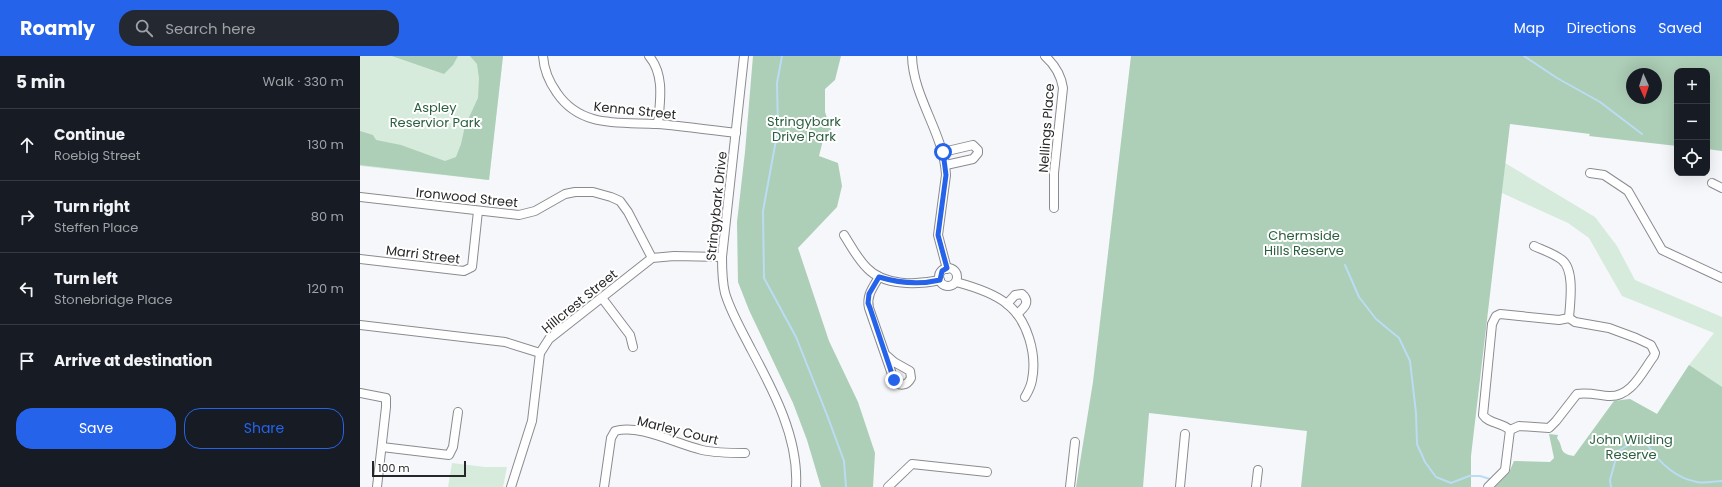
<!DOCTYPE html>
<meta charset="utf-8">
<style>
:root{--surface:#171b24;--page:#242831;--text:#f1f3f6;--muted:#9ea1a6;--line:#363941;--accent:#2563eb}
body{margin:0;font-family:Poppins,sans-serif;background:var(--page);color:var(--text)}
.controls{position:absolute;right:12px;top:12px;display:grid;overflow:hidden;border-radius:8px;box-shadow:0 4px 16px #0002}
.controls button{width:36px;height:36px;display:grid;place-items:center;padding:0;border:0;border-bottom:1px solid var(--line);background:var(--surface);color:var(--text);font:20px sans-serif}
.compass{position:absolute;left:1266px;top:12px;width:36px;height:36px;border-radius:50%;background:var(--surface);box-shadow:0 4px 16px #0002;rotate:177deg}
.scale{position:absolute;left:12px;bottom:10px;width:94px;box-sizing:border-box;padding-left:4px;border:2px solid #272729;border-top:0;font-size:11px;line-height:14px;white-space:nowrap;color:#272729;-webkit-text-stroke:3px #fff;paint-order:stroke}
.stop{position:absolute;width:12px;height:12px;margin:-9px;border:3px solid #2563eb;border-radius:50%;background:#fff}
.stop.end{background:#2563eb;border-color:#fff;box-shadow:0 1px 4px #0008}
.list{margin:0;padding:0;list-style:none}
h2{display:flex;justify-content:space-between;align-items:center;height:52px;margin:0;padding:0 16px;font-size:17px}
h2 small{font-size:13px;font-weight:400;color:var(--muted)}
.list li{display:grid;grid-template-columns:26px 1fr auto;gap:12px;align-items:center;box-sizing:border-box;height:72px;padding:0 16px;border-top:1px solid var(--line)}
.list b{display:block;font-size:15px;white-space:nowrap}
.list p{margin:0;font-size:13px;white-space:nowrap;color:var(--muted)}
.list em{font-size:13px;font-style:normal;color:var(--muted)}
.actions{display:flex;gap:8px;padding:12px 16px}
.actions a{flex:1;padding:9px 0;border:1px solid var(--accent);border-radius:16px;text-align:center;font-size:14px;color:var(--accent)}
.actions .main{background:var(--accent);color:#fff}
.icon{flex:none;width:22px;height:22px;fill:none;stroke:currentColor;stroke-width:2;stroke-linecap:round;stroke-linejoin:round}
.map{position:relative;flex:none;width:1362px;height:431px;overflow:hidden}
header{display:flex;align-items:center;gap:24px;box-sizing:border-box;height:56px;padding:0 20px;background:var(--accent);color:#fff}
header strong{font-size:19px}
nav{display:flex;gap:22px;margin-inline-start:auto;font-size:14px}
.search{width:280px;height:36px;background:var(--page);display:flex;align-items:center;gap:10px;box-sizing:border-box;padding:0 14px;border-radius:16px;color:var(--muted);font-size:15px}
main{display:flex}
aside{flex:1;background:var(--surface)}
.map>svg:first-child{display:block}
</style>
<header>
<strong>Roamly</strong>
<div class="search"><svg class="icon" aria-label="search" viewBox="0 0 24 24"><circle cx="10" cy="10" r="6"/><path d="M15 15l6 6"/></svg>Search here</div>
<nav><a>Map</a><a>Directions</a><a>Saved</a></nav>
</header>
<main>
<aside>
<h2>5 min<small>Walk · 330 m</small></h2>
<ul class="list">
<li><svg class="icon" aria-label="ahead" viewBox="0 0 24 24"><path d="M12 20V5M6 11l6-6 6 6"/></svg><div><b>Continue</b><p>Roebig Street</p></div><em>130 m</em></li>
<li><svg class="icon" aria-label="right" viewBox="0 0 24 24"><path d="M7 20v-9h11M14 6l5 5-5 5"/></svg><div><b>Turn right</b><p>Steffen Place</p></div><em>80 m</em></li>
<li><svg class="icon" aria-label="left" viewBox="0 0 24 24"><path d="M17 20v-9H6M10 6l-5 5 5 5"/></svg><div><b>Turn left</b><p>Stonebridge Place</p></div><em>120 m</em></li>
<li><svg class="icon" aria-label="arrive" viewBox="0 0 24 24"><path d="M6 21V4h12l-3 4 3 4H6"/></svg><div><b>Arrive at destination</b></div></li>
</ul>
<div class="actions"><a class="main">Save</a><a>Share</a></div>
</aside>
<div class="map">
<svg width="1362" height="431" viewBox="0 0 1362 431">
<rect width="100%" height="100%" fill="#f5f7fb"/>
<g fill="#d6ebdc">
<polygon points="0,0 143,0 129,124 0,110"/>
<polygon points="1145,107 1235,161 1257,190 1275,224 1362,261 1362,431 1135,431 1149,417 1154,405 1205,412 1254,345 1270,343 1297,358 1329,309 1354,277 1262,240 1229,182 1208,167 1142,137"/>
<polygon points="92,407 125,411 147,411 143,431 88,431"/>
</g>
<g fill="#adceb7" fill-rule="evenodd">
<polygon points="32,0 98,0 93,9 84,18"/>
<polygon points="110,0 143,0 129,124 0,109 0,75 13,79 16,84 41,89 85,105 96,101 101,88 105,70 118,42 119,22 117,8"/>
<polygon points="393,0 481,0 475,24 465,33 465,56 471,74 463,84 459,100 478,107 482,130 477,151 438,192 469,285 498,346 515,397 513,431 461,431 447,384 433,347 389,254 378,226 377,166 385,96"/>
<path d="M 771,0 L 1362,0 L 1362,95 L 1347,93 L 1347,15 L 1317,15 L 1317,90 L 1229,80 L 1230,78 L 1150,68 L 1111,400 L 1111,431 L 941,431 L 947,375 L 789,357 L 783,431 L 716,431 L 733,326 ZM 1272,18 L 1296,18 L 1296,42 L 1272,42 Z"/>
<path d="M 1329,309 L 1362,331 L 1362,431 L 1135,431 L 1149,417 L 1154,405 L 1190,406 L 1194,402 L 1189,378 L 1198,379 L 1197,382 C 1204,391 1198,398 1214,400 L 1254,345 L 1270,343 L 1297,358 Z"/>
</g>
<g fill="none" stroke-linecap="round" stroke-linejoin="round">
<g stroke="#baddf4" stroke-width="2">
<polyline points="422,0 417,27 418,73 403,155 404,222 436,281 467,359 484,405 486,431"/>
<polyline points="1164,0 1197,22 1240,46 1282,78"/>
<polyline points="985,209 999,241 1016,263 1039,282 1050,305 1056,357 1057,388 1065,406 1076,421 1091,427 1109,420 1120,420 1130,423"/>
<path d="M 1251,431 L 1250,424 L 1258,395 L 1272,387 L 1286,387 C 1298,405 1314,422 1337,426 C 1344,428 1354,425 1362,425"/>
</g>
<g stroke="#8a8b90" stroke-width="10">
<g id="minor">
<path d="M 183,0 C 184,14 189,26 197,37 C 221,72 259,66 297,68 C 323,70 349,74 376,77"/>
<path d="M 289,0 C 305,19 300,45 298,68"/>
<path d="M 384,0 L 362,201 C 362,213 362,225 365,237 C 371,257 382,275 391,293 C 413,334 439,382 436,431"/>
<path d="M 552,0 C 553,42 584,77 586,119 L 578,179 L 587,213"/>
<path d="M 685,0 C 695,9 701,19 703,32 L 694,117 L 694,152"/>
<polyline points="583,96 613,89 618,94 618,97 613,103 586,109"/>
<polyline points="1230,117 1244,119 1268,135 1302,194 1362,222"/>
<polyline points="1352,127 1362,132"/>
<polyline points="0,141 159,159 175,155 205,138 215,136 233,136 251,141 260,145 268,156 292,202"/>
<path d="M 484,179 C 491,190 497,202 507,212 C 524,230 557,229 580,224"/>
<path d="M 1174,190 C 1183,194 1195,198 1202,204 C 1215,214 1210,247 1209,262"/>
<polyline points="0,203 104,215 112,211 118,155"/>
<circle cx="588" cy="221" r="9"/>
<path d="M 519,221 C 513,231 506,240 509,252 L 534,324 C 539,331 547,330 551,322 L 550,315 L 534,306 L 526,299"/>
<path d="M 596,226 C 611,230 635,238 647,248 C 668,264 677,299 672,324 C 671,330 668,336 665,341"/>
<polyline points="242,242 270,279 273,291"/>
<path d="M 647,248 L 655,239 L 662,238 C 671,246 664,252 657,258"/>
<path d="M 1140,258 L 1199,264 L 1209,262 L 1215,266 L 1249,272 L 1276,282 L 1291,289 L 1295,297 L 1294,300 C 1282,316 1271,342 1248,340 C 1238,339 1227,336 1217,338 L 1196,365 L 1189,372 L 1159,370 L 1150,374 C 1141,366 1129,368 1123,359 L 1132,268 L 1136,260 Z"/>
<polyline points="0,269 145,286 180,297"/>
<polyline points="0,337 26,342 26,351 17,431"/>
<polyline points="22,391 89,399 93,391 98,356"/>
<polyline points="151,431 172,365 180,297 189,283 292,202 314,200 362,201"/>
<path d="M 244,431 L 251,382 L 255,375 C 280,368 316,388 342,394 C 356,397 371,397 385,397"/>
<polyline points="528,431 552,408 627,416"/>
<polyline points="710,431 715,386"/>
<polyline points="820,431 825,378"/>
<polyline points="896,431 898,414"/>
<polyline points="1128,431 1145,414 1150,374"/>
</g>
</g>
<use href="#minor" stroke="#fff" stroke-width="8"/>
</g>
<g fill="none" stroke-linecap="round" stroke-linejoin="round">
<path stroke="#2563eb" stroke-width="5" d="M 534,324 L 510,252 L 508,247 L 509,238 L 519,221 C 539,227 559,229 580,224 L 582,215 L 587,212 L 578,179 L 586,119 L 583,96"/>
</g>
<g text-anchor="middle" stroke-width="4" stroke-linejoin="round" paint-order="stroke">
<g font-size="13" fill="#2c6040" stroke="#fff">
<text x="75" y="56">Aspley<tspan x="75" dy="15">Reservior Park</tspan></text>
<text x="444" y="70">Stringybark<tspan x="444" dy="15">Drive Park</tspan></text>
<text x="944" y="184">Chermside<tspan x="944" dy="15">Hills Reserve</tspan></text>
<text x="1271" y="388">John Wilding<tspan x="1271" dy="15">Reserve</tspan></text>
</g>
<g font-size="13" fill="#272729" stroke="#fff">
<text transform="translate(275 54) rotate(6)" y="5">Kenna Street</text>
<text transform="translate(686 72) rotate(-86)" y="5">Nellings Place</text>
<text transform="translate(107 141) rotate(6)" y="5">Ironwood Street</text>
<text transform="translate(356 150) rotate(-84)" y="5">Stringybark Drive</text>
<text transform="translate(63 198) rotate(7)" y="5">Marri Street</text>
<text transform="translate(219 245) rotate(-39)" y="5">Hillcrest Street</text>
<text transform="translate(318 374) rotate(14)" y="5">Marley Court</text>
</g>
</g>
</svg>
<div class="controls">
<button>+</button>
<button>−</button>
<button><svg class="icon" aria-label="locate" viewBox="0 0 24 24"><circle cx="12" cy="12" r="6"/><path d="M12 2v4M12 18v4M2 12h4M18 12h4"/></svg></button>
</div>
<svg class="compass" viewBox="-18 -18 36 36"><path d="M0-13l5 13h-10z" fill="#e53935"/><path d="M0 13l5-13h-10z" fill="#9ea1a6"/></svg>
<div class="scale">100 m</div>
<div class="stop" style="left:583px;top:96px"></div>
<div class="stop end" style="left:534px;top:324px"></div>
</div>
</main>
